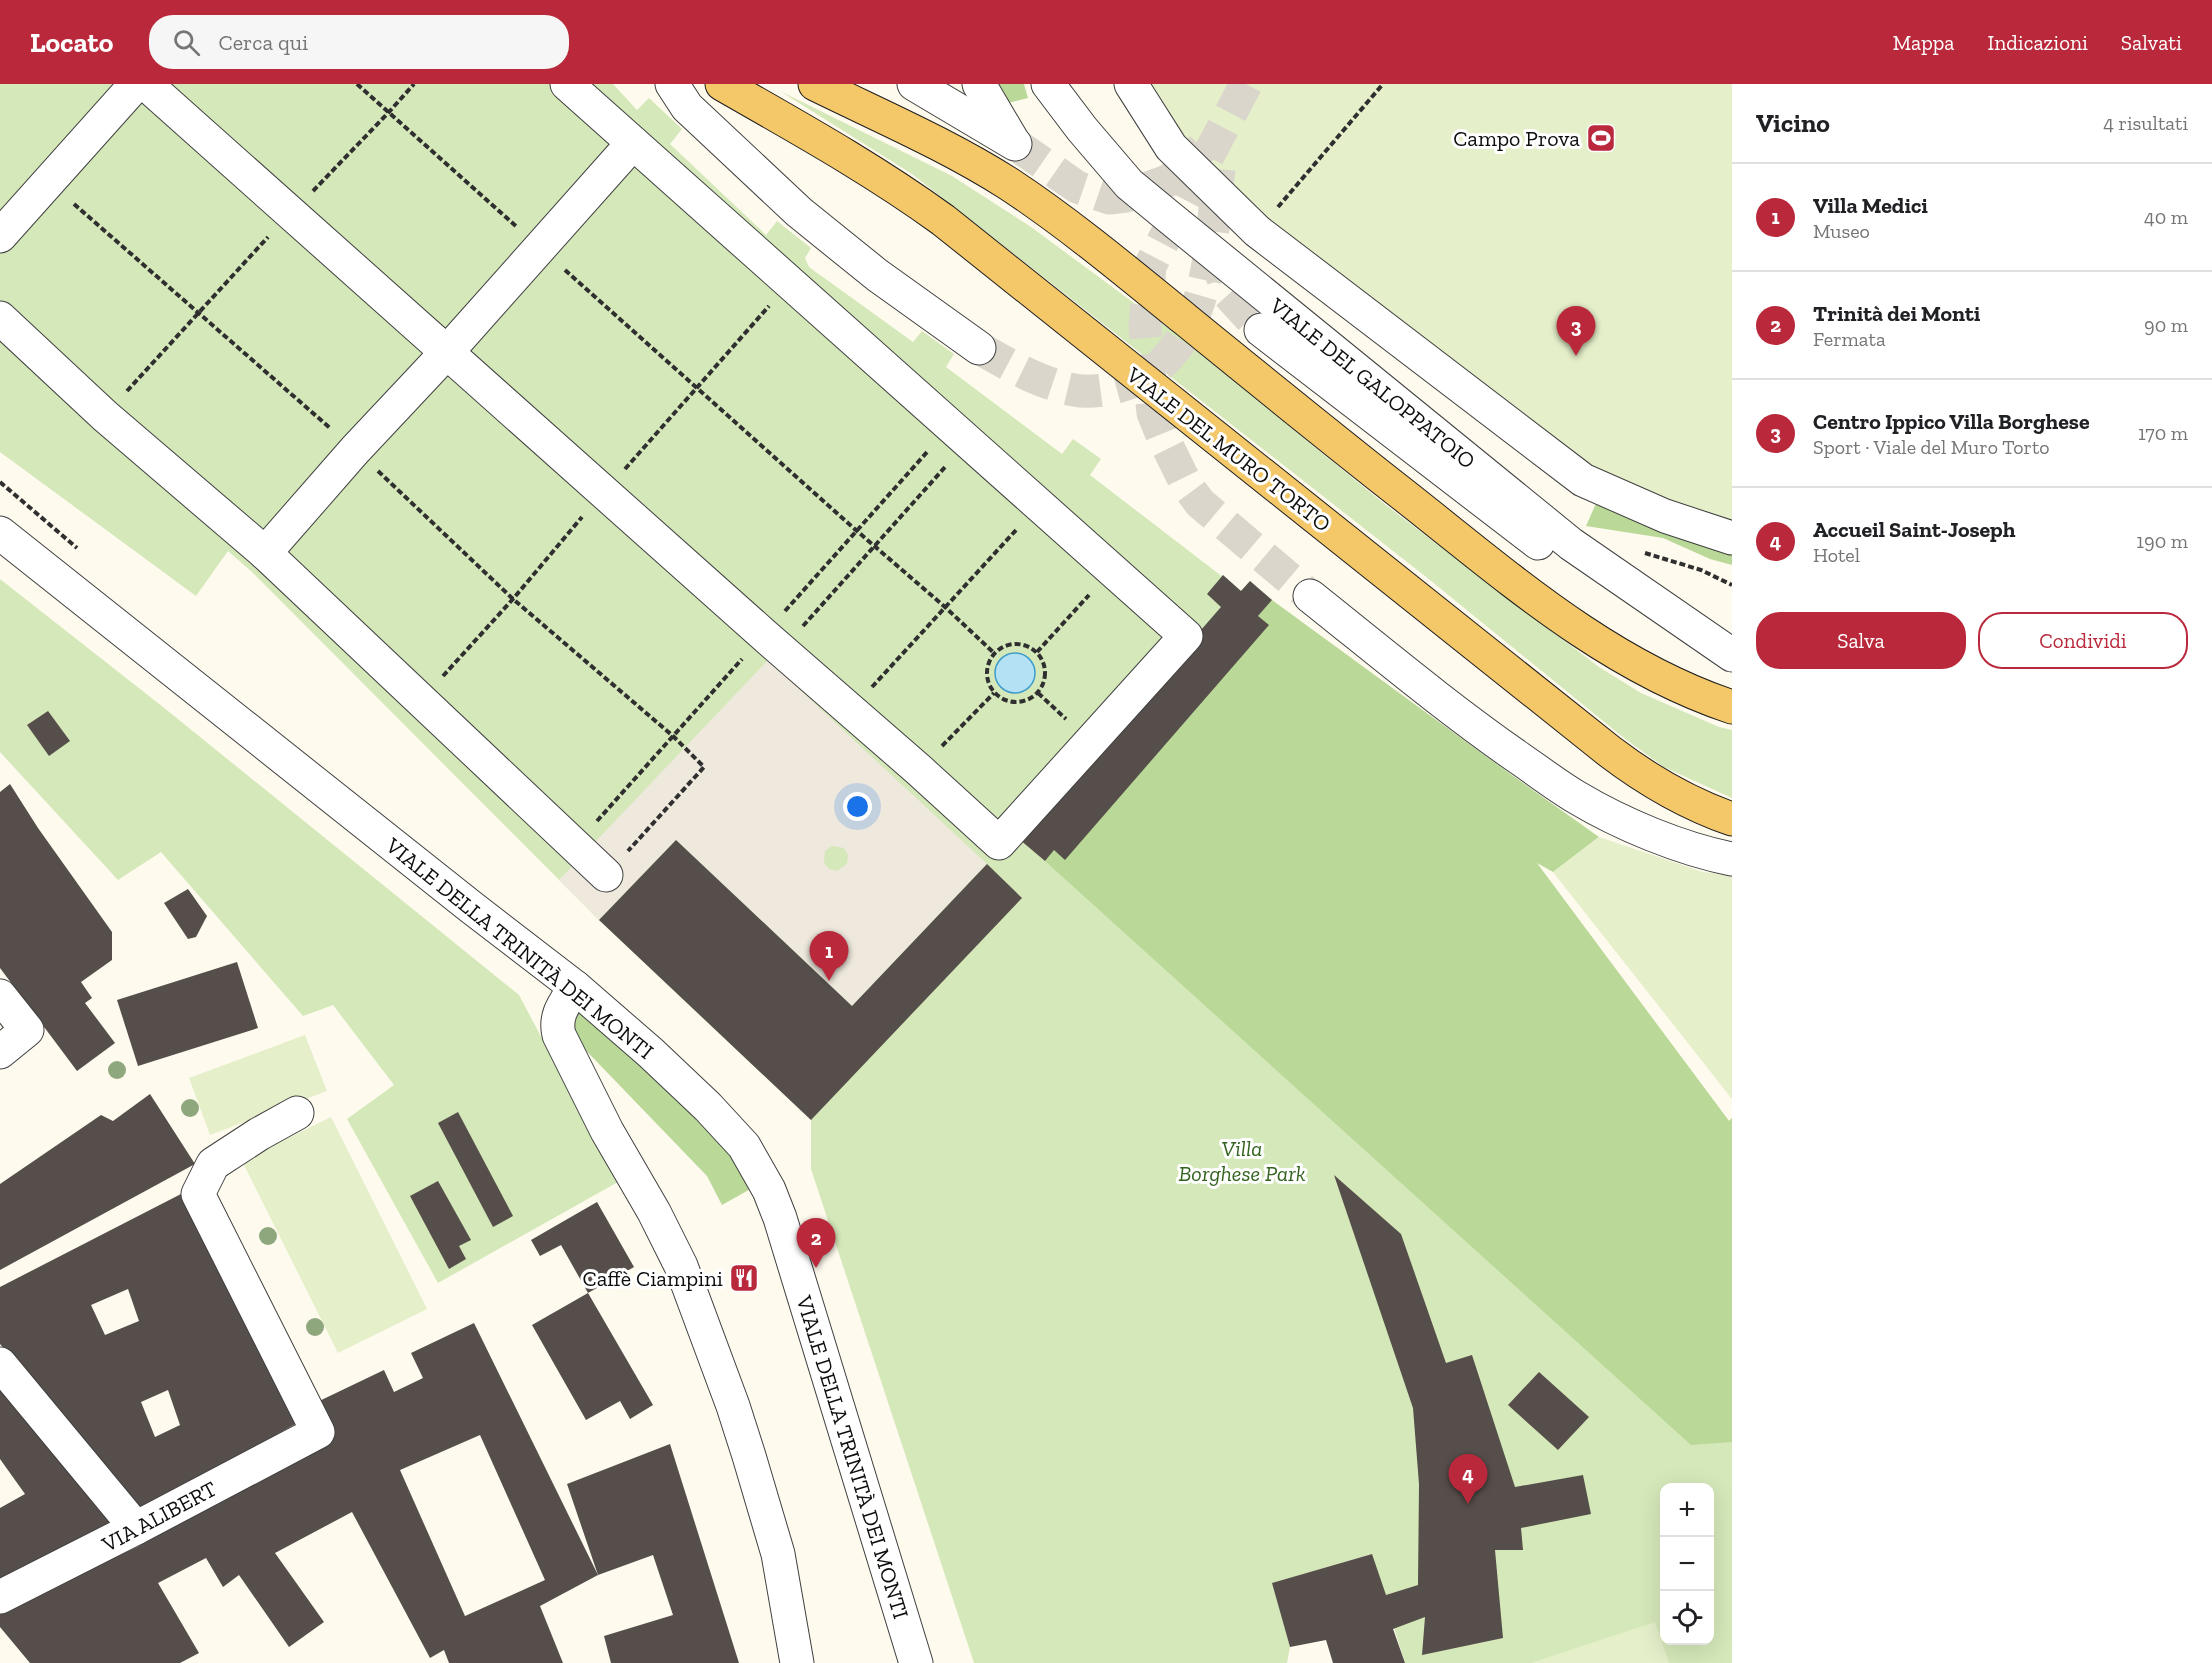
<!DOCTYPE html>
<html lang="it">
<meta charset="utf-8">
<style>
:root{--surface:#fff;--page:#f6f6f6;--text:#202124;--muted:#757577;--line:#e0e0e0;--accent:#b9293b}
body{margin:0;font-family:"Zilla Slab",serif;background:var(--page);color:var(--text)}
.controls{position:absolute;right:18px;bottom:18px;display:grid;overflow:hidden;border-radius:12px;box-shadow:0 6px 24px #0002}
.controls button{width:54px;height:54px;display:grid;place-items:center;padding:0;border:0;border-bottom:2px solid var(--line);background:var(--surface);color:var(--text);font:30px sans-serif}
.you{position:absolute;left:858px;top:723px;width:21px;height:21px;margin:-15px;border:4px solid #fff;border-radius:50%;background:#1a73e8;box-shadow:0 0 0 9px #1a73e833}
.badge{display:grid;place-items:center;width:39px;height:39px;border-radius:50%;background:var(--accent);color:#fff;font-size:20px;font-weight:700}
.pin{position:absolute;translate:-50% -50px;filter:drop-shadow(0 2px 3px #0008)}
.pin::after{content:'';position:absolute;top:32px;width:21px;height:18px;background:inherit;clip-path:polygon(0 0,100% 0,50% 100%)}
.list{margin:0;padding:0;list-style:none}
h2{display:flex;justify-content:space-between;align-items:center;height:78px;margin:0;padding:0 24px;font-size:26px}
h2 small{font-size:20px;font-weight:400;color:var(--muted)}
.list li{display:grid;grid-template-columns:39px 1fr auto;gap:18px;align-items:center;box-sizing:border-box;height:108px;padding:0 24px;border-top:2px solid var(--line)}
.list b{display:block;font-size:22px;white-space:nowrap}
.list p{margin:0;font-size:20px;white-space:nowrap;color:var(--muted)}
.list em{font-size:20px;font-style:normal;color:var(--muted)}
.actions{display:flex;gap:12px;padding:18px 24px}
.actions a{flex:1;padding:14px 0;border:2px solid var(--accent);border-radius:24px;text-align:center;font-size:21px;color:var(--accent)}
.actions .main{background:var(--accent);color:#fff}
.icon{flex:none;width:33px;height:33px;fill:none;stroke:currentColor;stroke-width:2;stroke-linecap:round;stroke-linejoin:round}
.map{position:relative;flex:none;width:1732px;height:1579px;overflow:hidden}
header{display:flex;align-items:center;gap:36px;box-sizing:border-box;height:84px;padding:0 30px;background:var(--accent);color:#fff}
header strong{font-size:28px}
nav{display:flex;gap:33px;margin-inline-start:auto;font-size:21px}
.search{width:420px;height:54px;background:var(--page);display:flex;align-items:center;gap:15px;box-sizing:border-box;padding:0 21px;border-radius:24px;color:var(--muted);font-size:22px}
main{display:flex}
aside{flex:1;background:var(--surface)}
.map>svg:first-child{display:block}
</style>
<header>
<strong>Locato</strong>
<div class="search"><svg class="icon" aria-label="search" viewBox="0 0 24 24"><circle cx="10" cy="10" r="6"/><path d="M15 15l6 6"/></svg>Cerca qui</div>
<nav><a>Mappa</a><a>Indicazioni</a><a>Salvati</a></nav>
</header>
<main>
<div class="map">
<svg width="1732" height="1579" viewBox="0 0 1732 1579">
<rect width="100%" height="100%" fill="#fefaee"/>
<g fill="#d5e8b9" fill-rule="evenodd">
<path d="M 0,0 L 613,0 L 637,26 L 649,14 L 682,45 L 670,60 L 766,151 L 777,137 L 811,164 L 805,174 L 809,183 L 913,258 L 922,247 L 954,270 L 946,283 L 1062,370 L 1073,355 L 1101,375 L 1090,391 L 1241,507 L 1250,497 L 1272,516 L 1269,541 L 1535,778 L 1729,1037 L 1732,1034 L 1732,1579 L 1405,1579 L 1371,1470 L 1273,1499 L 1290,1563 L 1287,1579 L 974,1579 L 811,1085 L 811,1036 L 599,836 L 252,488 L 228,467 L 196,512 L 0,368 ZM 1664,1404 L 1710,1404 L 1710,1556 L 1664,1556 Z"/>
<polygon points="780,7 952,92 1031,143 1176,250 1387,422 1599,583 1641,609 1719,643 1732,646 1732,714 1664,683 1624,654 1430,496 912,90"/>
<polygon points="0,495 163,623 519,911 618,1098 438,1199 347,1035 394,1001 333,921 303,932 161,768 118,796 0,668"/>
</g>
<g fill="#bad898">
<polygon points="965,0 1024,0 1028,14 996,22"/>
<polygon points="1605,399 1732,433 1732,481 1710,475 1663,454 1586,442"/>
<polygon points="1272,516 1502,684 1599,753 1553,788 1537,779 1729,1037 1732,1034 1732,1358 1691,1361 1045,777 1054,766 1065,775 1268,541 1258,532"/>
<polygon points="586,922 730,1062 754,1103 722,1121 707,1092 572,952 572,936"/>
</g>
<g fill="#e5efca">
<polygon points="1131,0 1732,0 1732,454 1583,396 1257,147"/>
<polygon points="1599,753 1703,788 1732,791 1732,1015 1553,788"/>
<polygon points="305,951 327,1007 210,1051 189,994"/>
<polygon points="331,1033 427,1225 338,1269 242,1077"/>
<polygon points="1655,1538 1669,1579 1531,1579"/>
</g>
<path fill="#eee8dd" fill-rule="evenodd" d="M 768,576 L 987,780 L 852,922 L 676,756 L 599,836 L 559,796 ZM 832,762 L 844,764 L 848,771 L 847,780 L 837,787 L 829,785 L 824,779 L 825,767 Z"/>
<circle fill="#b4e1f4" stroke="#3d9cc9" stroke-width="1.5" cx="1015" cy="589" r="20"/>
<g fill="#564e4a" fill-rule="evenodd">
<polygon points="1223,491 1241,507 1250,497 1272,516 1258,532 1269,541 1065,776 1054,766 1045,777 1019,755 1221,523 1207,510"/>
<polygon points="48,627 70,657 49,672 27,641"/>
<polygon points="10,700 38,744 112,848 112,876 81,898 92,914 85,919 115,959 77,987 0,884 0,708"/>
<polygon points="676,756 852,922 987,780 1022,814 811,1036 599,836"/>
<polygon points="188,805 207,832 196,853 188,855 164,819"/>
<polygon points="237,878 258,944 138,982 117,916"/>
<polygon points="150,1010 195,1080 0,1186 0,1100 101,1031 113,1037"/>
<polygon points="458,1028 513,1132 493,1143 438,1039"/>
<polygon points="1334,1091 1401,1150 1446,1279 1472,1271 1515,1403 1583,1391 1591,1430 1521,1444 1523,1466 1495,1466 1503,1554 1422,1571 1425,1533 1393,1545 1405,1579 1333,1579 1326,1556 1290,1563 1272,1499 1372,1470 1386,1511 1418,1501 1419,1400 1413,1324"/>
<polygon points="438,1097 471,1156 459,1162 466,1175 449,1185 410,1112"/>
<path d="M 181,1110 L 297,1339 L 143,1426 L 0,1260 L 0,1203 ZM 128,1205 L 139,1237 L 105,1251 L 91,1221 ZM 168,1306 L 180,1341 L 155,1353 L 141,1318 Z"/>
<polygon points="597,1118 634,1183 588,1209 653,1321 630,1335 620,1317 586,1336 532,1241 588,1209 561,1161 540,1172 531,1156"/>
<path d="M 474,1239 L 598,1491 L 540,1522 L 563,1579 L 449,1579 L 444,1566 L 430,1574 L 352,1428 L 275,1469 L 324,1538 L 289,1563 L 239,1491 L 223,1503 L 206,1474 L 158,1499 L 199,1569 L 180,1579 L 30,1579 L 0,1543 L 0,1527 L 137,1463 L 320,1360 L 313,1320 L 384,1286 L 394,1308 L 423,1294 L 411,1269 ZM 480,1351 L 545,1496 L 465,1532 L 400,1386 Z"/>
<polygon points="1539,1288 1589,1333 1558,1366 1508,1321"/>
<polygon points="0,1305 112,1438 0,1495 0,1424 25,1410 0,1375"/>
<polygon points="670,1360 739,1579 611,1579 604,1552 673,1531 653,1471 598,1491 567,1400"/>
</g>
<g fill="none" stroke-linecap="round" stroke-linejoin="round">
<g stroke="#dad6cc" stroke-width="33" stroke-dasharray="33 16" stroke-linecap="butt">
<polyline points="1246,0 1150,182 1145,243 1153,329 1162,351 1186,400 1200,419 1310,512"/>
<polyline points="1015,60 1077,103 1109,114 1126,112 1170,96 1202,64"/>
<polyline points="1213,164 1228,210 1261,246"/>
<path d="M 979,264 C 1009,281 1039,299 1074,306 C 1103,312 1147,297 1166,275 C 1180,261 1192,239 1198,220 C 1212,180 1214,128 1219,85"/>
</g>
<g stroke="#404040" stroke-width="35">
<g id="minor">
<polyline points="146,0 764,551 919,686 999,759 1186,552 567,0"/>
<polyline points="672,0 687,23 799,128 877,191 979,264"/>
<polyline points="914,0 1015,60"/>
<polyline points="979,0 1012,56"/>
<polyline points="1048,0 1082,45 1129,100 1169,133 1571,460 1732,571"/>
<polyline points="1131,0 1171,63 1257,147 1583,396 1665,432 1732,454"/>
<polyline points="0,152 136,0"/>
<polyline points="0,234 105,332 265,469 606,791"/>
<polyline points="1261,246 1538,459"/>
<polyline points="0,449 471,823 575,903 651,969 708,1023 744,1062 769,1106 780,1134 916,1579"/>
<polyline points="265,469 355,366 447,268 633,59"/>
<path d="M 1310,512 C 1379,567 1447,624 1519,674 C 1538,687 1556,701 1576,713 C 1621,740 1681,765 1732,775"/>
<path d="M 575,903 C 565,919 554,931 559,951 L 607,1047 L 654,1128 L 681,1182 L 733,1322 L 749,1372 L 778,1470 L 797,1579"/>
<polyline points="0,912 27,946 0,968"/>
<polyline points="0,1280 136,1444"/>
<polyline points="0,1513 136,1444 318,1348 198,1110 213,1080 259,1050 297,1029"/>
</g>
</g>
<g stroke="#1e1e1e" stroke-width="35">
<g id="major">
<path d="M 722,0 C 797,43 873,85 943,136 L 1609,667 C 1647,696 1686,719 1732,735"/>
<path d="M 815,0 C 880,32 948,61 1009,100 C 1071,141 1128,189 1186,236 C 1256,293 1325,349 1396,405 C 1501,487 1603,580 1732,623"/>
</g>
</g>
<g stroke="#2f2f2f" stroke-width="4" stroke-dasharray="6 3" stroke-linecap="butt">
<polyline points="357,0 517,143"/>
<polyline points="313,107 389,28 414,0"/>
<polyline points="74,120 330,344"/>
<polyline points="1278,123 1383,0"/>
<polyline points="565,186 857,447 945,523 994,569"/>
<polyline points="127,307 268,153"/>
<polyline points="625,385 769,222"/>
<polyline points="378,387 513,515 673,652 704,683 628,767"/>
<polyline points="0,398 77,464"/>
<polyline points="1645,469 1701,486 1732,501"/>
<polyline points="785,527 928,367"/>
<polyline points="803,542 946,382"/>
<circle cx="1016" cy="589" r="29"/>
<polyline points="1037,568 1089,511"/>
<polyline points="443,592 513,515 582,433"/>
<polyline points="872,603 1017,445"/>
<polyline points="1038,609 1066,635"/>
<polyline points="942,662 994,609"/>
<polyline points="597,737 742,575"/>
</g>
<use href="#minor" stroke="#fff" stroke-width="33"/>
<use href="#major" stroke="#f4c768" stroke-width="33"/>
</g>
<g fill="#8ea77c">
<circle cx="117" cy="986" r="9"/>
<circle cx="190" cy="1024" r="9"/>
<circle cx="268" cy="1152" r="9"/>
<circle cx="315" cy="1243" r="9"/>
</g>
<defs>
<g id="stadium-square" transform="scale(1.5)"><rect x="-9" y="-9" width="18" height="18" rx="4" fill="#b9293b" stroke="#fff"/><path d="M0-5a6.5 5 0 1 0 0 10a6.5 5 0 1 0 0-10ZM-3.5-1.8h7v3.6h-7Z" fill="#fff"/></g>
<g id="restaurant-square" transform="scale(1.5)"><rect x="-9" y="-9" width="18" height="18" rx="4" fill="#b9293b" stroke="#fff"/><path d="M-5-6h1v4h1v-4h1v4h1v-4h1v5L-1.5 .5V6h-2V.5L-5-1ZM5-6V6H3V1.5H1.5Q1.5-4 5-6Z" fill="#fff"/></g>
</defs>
<g fill-rule="evenodd">
<use href="#stadium-square" x="1601" y="54"/>
<use href="#restaurant-square" x="744" y="1194"/>
</g>
<g text-anchor="middle" stroke-width="6" stroke-linejoin="round" paint-order="stroke">
<g font-size="22" fill="#0d0d0d" stroke="#fff" text-anchor="end">
<text x="1580" y="62">Campo Prova</text>
<text x="723" y="1202">Caffè Ciampini</text>
</g>
<g font-size="22" fill="#0d0d0d" stroke="#fff">
<text transform="translate(1373 299) rotate(39)" y="8">VIALE DEL GALOPPATOIO</text>
<text transform="translate(1229 365) rotate(38)" y="8">VIALE DEL MURO TORTO</text>
<text transform="translate(520 864) rotate(39)" y="8">VIALE DELLA TRINITÀ DEI MONTI</text>
<text transform="translate(853 1373) rotate(73)" y="8">VIALE DELLA TRINITÀ DEI MONTI</text>
<text transform="translate(159 1432) rotate(-28)" y="8">VIA ALIBERT</text>
</g>
<g font-size="22" font-style="italic" fill="#33631f" stroke="#fff">
<text x="1242" y="1072">Villa<tspan x="1242" dy="25">Borghese Park</tspan></text>
</g>
</g>
</svg>
<div class="controls">
<button>+</button>
<button>−</button>
<button><svg class="icon" aria-label="locate" viewBox="0 0 24 24"><circle cx="12" cy="12" r="6"/><path d="M12 2v4M12 18v4M2 12h4M18 12h4"/></svg></button>
</div>
<div class="you"></div>
<div class="pin badge" style="left:829px;top:897px">1</div>
<div class="pin badge" style="left:816px;top:1184px">2</div>
<div class="pin badge" style="left:1576px;top:272px">3</div>
<div class="pin badge" style="left:1468px;top:1420px">4</div>
</div>
<aside>
<h2>Vicino<small>4 risultati</small></h2>
<ul class="list">
<li><span class="badge">1</span><div><b>Villa Medici</b><p>Museo</p></div><em>40 m</em></li>
<li><span class="badge">2</span><div><b>Trinità dei Monti</b><p>Fermata</p></div><em>90 m</em></li>
<li><span class="badge">3</span><div><b>Centro Ippico Villa Borghese</b><p>Sport · Viale del Muro Torto</p></div><em>170 m</em></li>
<li><span class="badge">4</span><div><b>Accueil Saint-Joseph</b><p>Hotel</p></div><em>190 m</em></li>
</ul>
<div class="actions"><a class="main">Salva</a><a>Condividi</a></div>
</aside>
</main>
